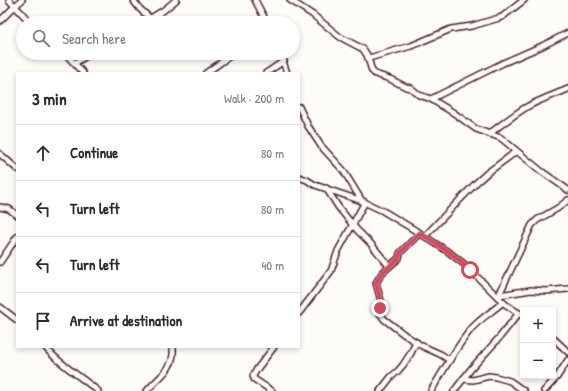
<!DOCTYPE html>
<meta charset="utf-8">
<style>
:root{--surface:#fff;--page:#f2f2f3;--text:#2b2b33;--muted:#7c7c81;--line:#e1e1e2}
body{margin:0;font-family:"Patrick Hand",sans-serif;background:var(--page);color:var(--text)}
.controls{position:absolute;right:12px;bottom:12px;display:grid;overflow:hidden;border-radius:0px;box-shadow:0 2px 6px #0003}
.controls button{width:36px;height:36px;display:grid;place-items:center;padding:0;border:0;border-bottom:1px solid var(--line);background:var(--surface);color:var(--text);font:20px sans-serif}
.stop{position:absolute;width:12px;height:12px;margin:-9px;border:3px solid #d1495b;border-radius:50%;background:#fff}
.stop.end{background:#d1495b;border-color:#fff;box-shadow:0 1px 4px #0008}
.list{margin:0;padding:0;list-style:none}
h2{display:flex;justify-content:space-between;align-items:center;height:52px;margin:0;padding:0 16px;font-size:17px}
h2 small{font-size:13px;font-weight:400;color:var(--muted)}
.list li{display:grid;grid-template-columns:26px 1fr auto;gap:12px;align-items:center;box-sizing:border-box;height:56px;padding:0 16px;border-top:1px solid var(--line)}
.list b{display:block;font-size:15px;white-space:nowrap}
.list em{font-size:13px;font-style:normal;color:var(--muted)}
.icon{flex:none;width:22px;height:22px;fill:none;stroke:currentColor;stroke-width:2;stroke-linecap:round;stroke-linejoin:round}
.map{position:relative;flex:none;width:568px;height:391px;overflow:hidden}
.search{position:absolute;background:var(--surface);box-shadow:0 2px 6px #0003;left:16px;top:16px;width:284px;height:44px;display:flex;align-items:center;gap:10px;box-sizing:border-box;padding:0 14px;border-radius:22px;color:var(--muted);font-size:15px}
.panel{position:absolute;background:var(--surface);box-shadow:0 2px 6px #0003;left:16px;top:72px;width:284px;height:276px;border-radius:0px}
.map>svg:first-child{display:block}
</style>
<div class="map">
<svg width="568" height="391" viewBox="0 0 568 391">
<rect width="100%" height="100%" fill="#fdfcf7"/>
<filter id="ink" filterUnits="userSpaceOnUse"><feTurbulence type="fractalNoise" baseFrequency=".025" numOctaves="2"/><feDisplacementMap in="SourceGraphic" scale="8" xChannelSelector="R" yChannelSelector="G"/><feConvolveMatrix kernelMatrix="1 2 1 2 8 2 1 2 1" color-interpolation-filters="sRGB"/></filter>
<g filter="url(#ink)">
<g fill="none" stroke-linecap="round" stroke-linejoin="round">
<g stroke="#4a1f2b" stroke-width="8">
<g id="street">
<polyline points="9,0 31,23"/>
<polyline points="133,0 140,9 151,19"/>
<polyline points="255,0 267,23"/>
<polyline points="290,0 313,15 340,37 363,49 367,55 372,71 375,74 390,79 406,87 411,88 419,95 431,99 454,113 476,129 501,138 541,171 568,190"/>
<polyline points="0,21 15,6 22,0"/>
<polyline points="143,23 164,10 176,0"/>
<polyline points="65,53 83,73"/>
<polyline points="280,53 287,73"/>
<polyline points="369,58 411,46 451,29 472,26 499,18 502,17 524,0"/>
<polyline points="75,63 91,53"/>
<polyline points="206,73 234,53"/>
<polyline points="266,73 284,61"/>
<polyline points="431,99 503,63 542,46 568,33"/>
<polyline points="299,107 308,126 321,146 343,170 362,201"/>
<path d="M 489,134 C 501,125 512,116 525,108 C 538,100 554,95 568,89"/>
<polyline points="0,154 17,169"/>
<polyline points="299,177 307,180 315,185 362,201 383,211 418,232 450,253 464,264 505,304 523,316"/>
<polyline points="326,188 339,208 357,230 371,244 389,266"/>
<polyline points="0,207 9,209 17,215"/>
<polyline points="420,233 400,253 399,258 382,273 376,283 381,301 380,313 384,319 405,335 422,346 440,354 450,360"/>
<polyline points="425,236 477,182 487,173 509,157 516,151"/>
<polyline points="0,262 17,237"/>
<polyline points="499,295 531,290 546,291 568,289"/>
<polyline points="498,297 532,225 537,220 558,208 568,200"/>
<polyline points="0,307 17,320"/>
<polyline points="299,313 331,271 338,251 365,202"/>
<polyline points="553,338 568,352"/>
<path d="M 45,347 C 59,364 80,376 98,391"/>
<polyline points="463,379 473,380 489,376 496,377 510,381 524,391"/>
<path d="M 147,391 C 159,376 175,370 173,347"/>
<polyline points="272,391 254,379 253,376 257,369 274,347"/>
<polyline points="380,391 391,377 398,371 403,365 411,353 416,342"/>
<path d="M 431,391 C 444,370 456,347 472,328 C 481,318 493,311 503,302"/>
<polyline points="454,391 471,369 499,338 519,313"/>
<polyline points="544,391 557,377 568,360"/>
</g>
</g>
<use href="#street" stroke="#fdfcf7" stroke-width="5"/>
</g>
</g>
<g fill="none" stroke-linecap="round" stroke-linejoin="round" filter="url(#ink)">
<path stroke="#d1495b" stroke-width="5" d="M 380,308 L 381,302 L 376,283 L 382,273 L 399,258 L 400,253 L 420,233 C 438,245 456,255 470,270"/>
</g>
</svg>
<div class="controls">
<button>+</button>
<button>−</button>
</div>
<div class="stop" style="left:470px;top:270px"></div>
<div class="stop end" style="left:380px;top:308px"></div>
<div class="search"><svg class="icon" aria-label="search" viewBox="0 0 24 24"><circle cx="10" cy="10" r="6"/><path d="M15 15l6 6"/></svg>Search here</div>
<section class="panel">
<h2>3 min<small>Walk · 200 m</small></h2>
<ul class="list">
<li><svg class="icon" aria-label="ahead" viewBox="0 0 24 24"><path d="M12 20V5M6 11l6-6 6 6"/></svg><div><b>Continue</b></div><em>80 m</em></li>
<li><svg class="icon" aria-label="left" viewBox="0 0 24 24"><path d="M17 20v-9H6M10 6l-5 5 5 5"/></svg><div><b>Turn left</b></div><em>80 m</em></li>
<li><svg class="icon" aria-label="left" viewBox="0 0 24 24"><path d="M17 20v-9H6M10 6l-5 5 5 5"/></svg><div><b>Turn left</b></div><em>40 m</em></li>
<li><svg class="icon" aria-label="arrive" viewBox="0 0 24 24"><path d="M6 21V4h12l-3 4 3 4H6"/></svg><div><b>Arrive at destination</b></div></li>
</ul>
</section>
</div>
